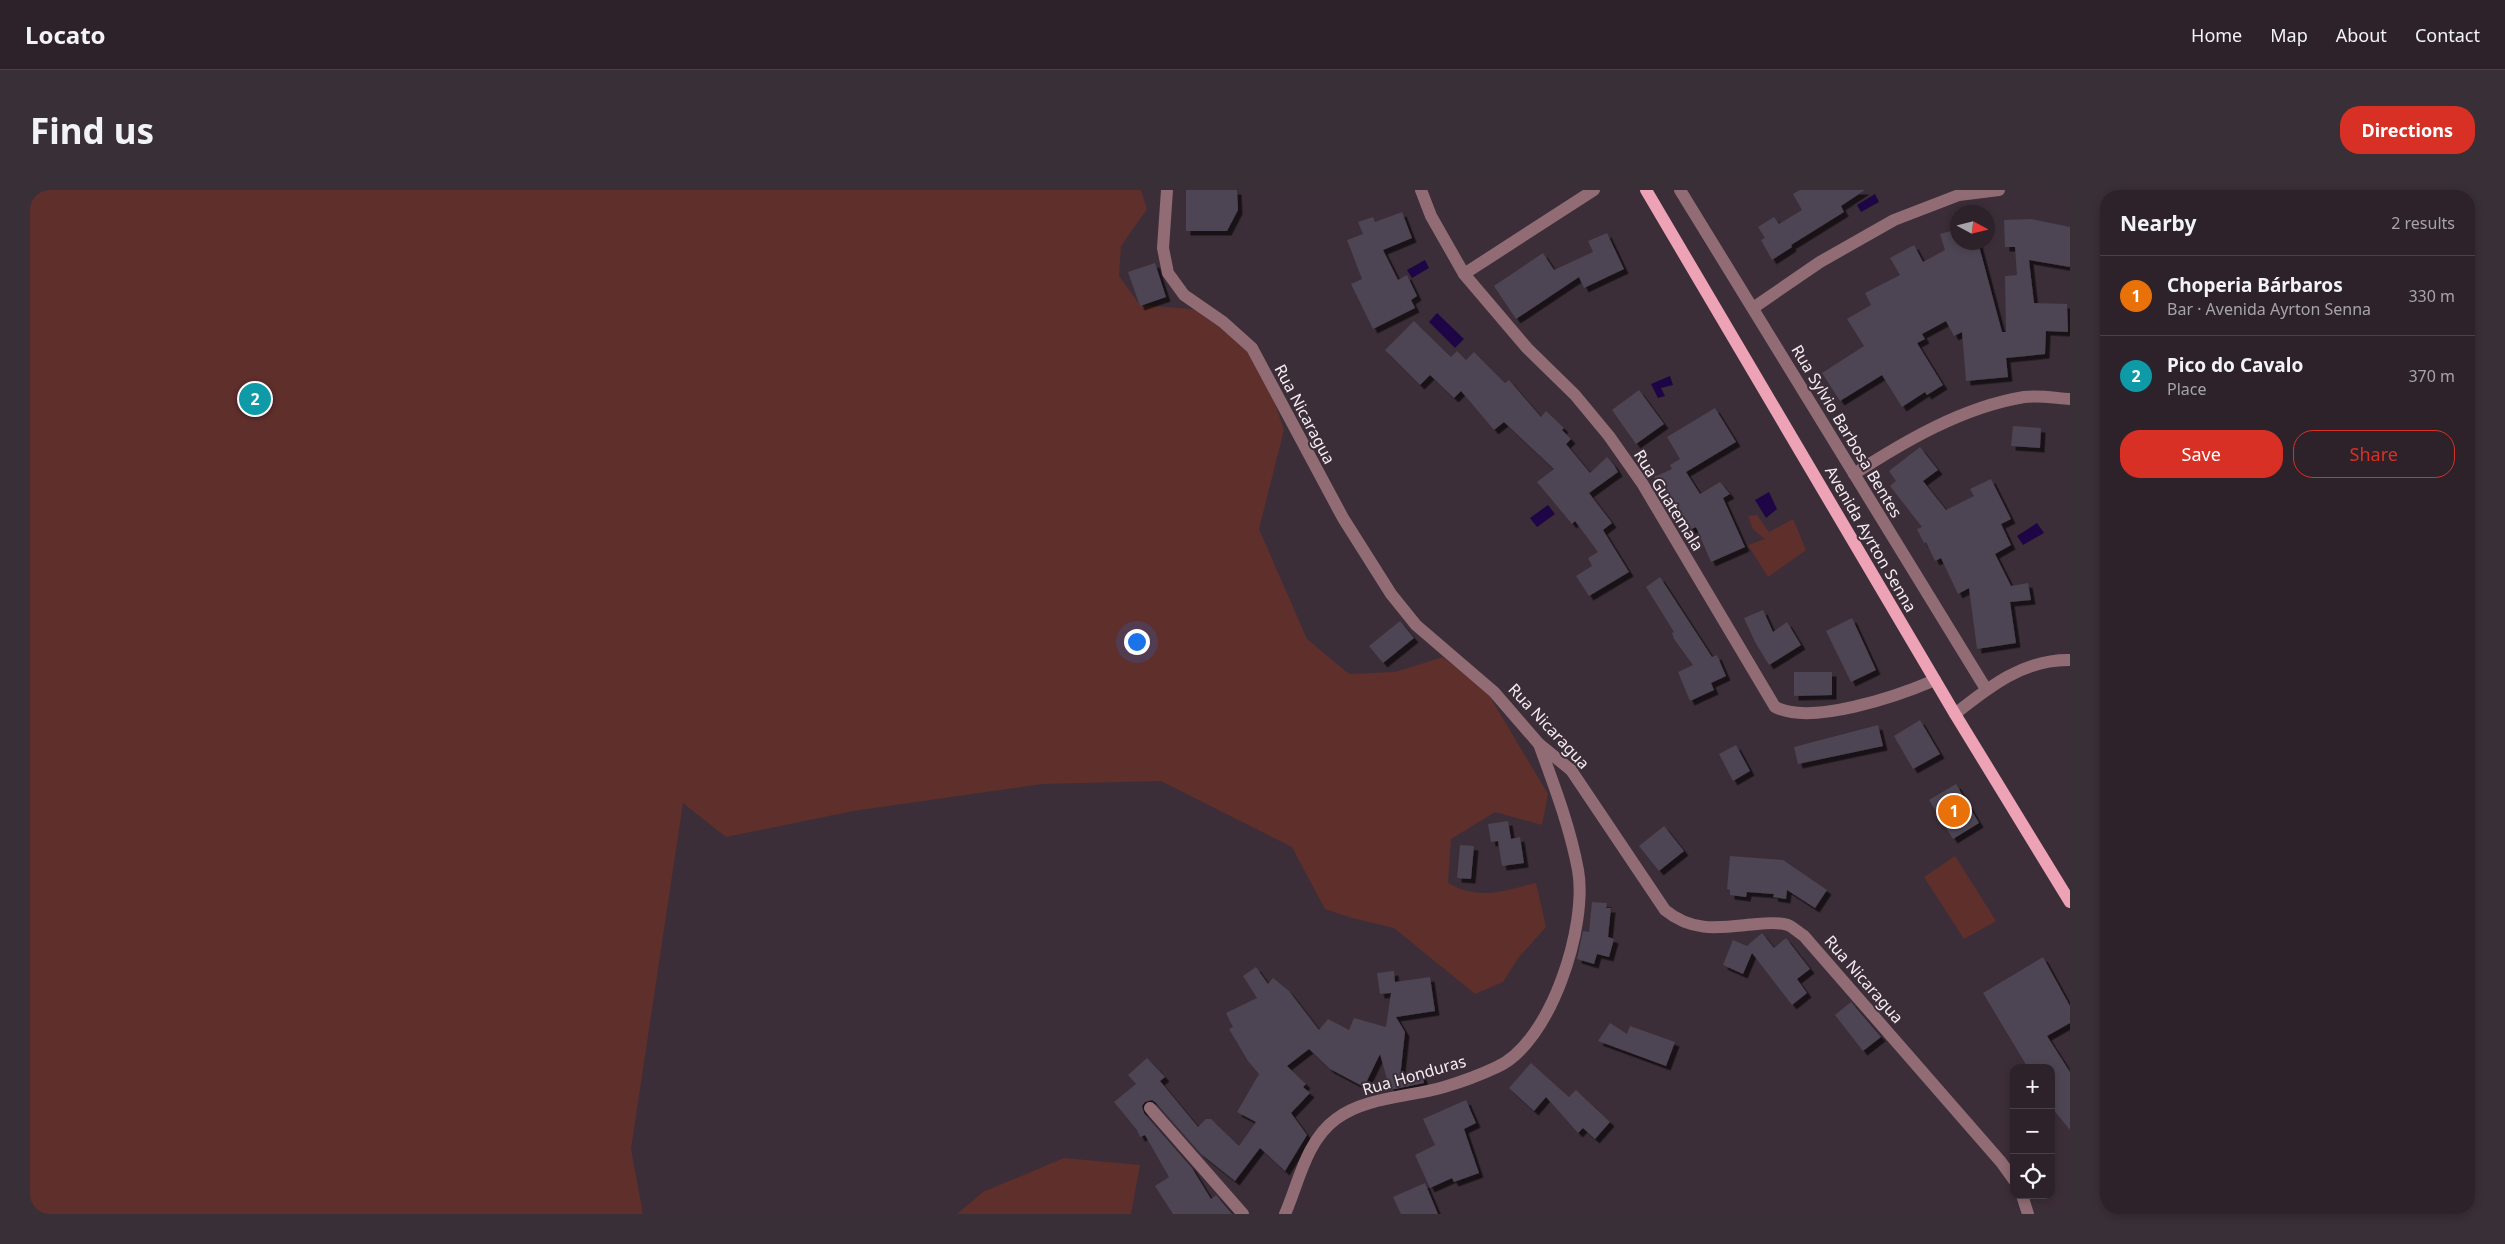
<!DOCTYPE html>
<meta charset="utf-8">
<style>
:root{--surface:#2d222a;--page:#392f36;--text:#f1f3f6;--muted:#a7a4a8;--line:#483f47;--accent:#d93025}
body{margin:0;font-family:"Noto Sans",sans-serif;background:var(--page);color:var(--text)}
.controls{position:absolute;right:15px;bottom:15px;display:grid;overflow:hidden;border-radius:10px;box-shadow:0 2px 8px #0003}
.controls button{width:45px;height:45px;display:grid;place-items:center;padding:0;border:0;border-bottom:1px solid var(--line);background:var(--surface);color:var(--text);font:25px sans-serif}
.compass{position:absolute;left:1920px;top:15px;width:45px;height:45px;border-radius:50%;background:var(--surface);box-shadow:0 2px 8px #0003;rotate:97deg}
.you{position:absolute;left:1106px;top:451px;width:18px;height:18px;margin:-12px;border:4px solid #fff;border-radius:50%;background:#1a73e8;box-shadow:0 0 0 8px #1a73e833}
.badge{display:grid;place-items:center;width:32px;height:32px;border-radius:50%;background:var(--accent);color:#fff;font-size:16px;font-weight:700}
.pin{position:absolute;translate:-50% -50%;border:2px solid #fff;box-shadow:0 1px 5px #0006}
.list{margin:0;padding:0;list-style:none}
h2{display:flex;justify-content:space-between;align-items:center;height:65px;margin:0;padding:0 20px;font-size:21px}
h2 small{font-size:16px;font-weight:400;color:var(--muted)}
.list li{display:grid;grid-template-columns:32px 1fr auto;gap:15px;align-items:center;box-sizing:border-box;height:80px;padding:0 20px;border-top:1px solid var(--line)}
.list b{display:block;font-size:19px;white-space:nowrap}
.list p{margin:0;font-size:16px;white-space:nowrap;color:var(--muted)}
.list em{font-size:16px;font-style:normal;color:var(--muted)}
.actions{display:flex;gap:10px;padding:15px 20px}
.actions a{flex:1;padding:11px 0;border:1px solid var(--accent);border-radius:20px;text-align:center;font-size:18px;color:var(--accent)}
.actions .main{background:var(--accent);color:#fff}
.icon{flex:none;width:28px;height:28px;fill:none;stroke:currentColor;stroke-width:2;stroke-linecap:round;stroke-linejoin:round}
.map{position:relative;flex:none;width:2040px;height:1024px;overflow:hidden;border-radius:20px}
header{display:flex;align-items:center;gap:30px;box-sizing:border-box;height:70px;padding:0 25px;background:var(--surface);border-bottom:1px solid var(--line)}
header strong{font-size:24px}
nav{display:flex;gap:28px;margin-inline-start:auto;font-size:18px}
.intro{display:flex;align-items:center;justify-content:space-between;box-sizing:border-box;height:120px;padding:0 30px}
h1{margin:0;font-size:35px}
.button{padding:12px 22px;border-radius:20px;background:var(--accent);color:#fff;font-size:18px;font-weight:700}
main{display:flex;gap:30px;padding:0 30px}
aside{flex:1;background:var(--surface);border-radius:20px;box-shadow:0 2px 8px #0003}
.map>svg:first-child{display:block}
</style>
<header>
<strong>Locato</strong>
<nav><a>Home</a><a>Map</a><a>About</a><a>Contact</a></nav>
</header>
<div class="intro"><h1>Find us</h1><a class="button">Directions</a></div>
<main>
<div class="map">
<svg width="2040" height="1024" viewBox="0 0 2040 1024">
<defs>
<filter id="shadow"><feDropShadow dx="4.5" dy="4.5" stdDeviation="0" flood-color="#0009"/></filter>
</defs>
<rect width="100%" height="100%" fill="#3c2e38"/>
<g fill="#5f2f2c">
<path d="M 0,0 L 1111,0 L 1117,19 L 1091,56 L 1089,86 L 1110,115 L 1173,120 L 1230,170 L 1254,240 L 1229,339 L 1277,449 L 1319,484 L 1365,482 L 1413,467 L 1457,502 L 1518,604 L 1512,635 L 1465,622 L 1421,649 L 1418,693 C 1450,711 1473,701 1506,693 L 1516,737 L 1489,767 L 1473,792 L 1445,804 L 1364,738 L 1322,728 L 1295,719 L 1262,657 L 1131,591 L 1012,594 L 823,621 L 696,647 L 653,613 L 601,959 L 613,1024 L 0,1024 Z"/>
<polygon points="1727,325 1739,342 1763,329 1776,360 1738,387 1718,355 1735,349 1723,339 1718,326"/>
<polygon points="1925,666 1966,731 1934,749 1894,687"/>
<polygon points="1034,968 1110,975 1101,1024 927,1024 953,1002"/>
</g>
<g fill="#1d0546">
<polygon points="1845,4 1849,12 1831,22 1827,15"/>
<polygon points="1395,70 1399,78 1382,88 1377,80"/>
<polygon points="1407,123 1434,149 1425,158 1399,132"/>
<polygon points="1640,186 1643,195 1631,198 1635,206 1628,208 1621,194"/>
<polygon points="1739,302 1747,319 1736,328 1725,310"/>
<polygon points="1518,315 1525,324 1507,337 1500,328"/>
<polygon points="2007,333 2014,343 1993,355 1987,346"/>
</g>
<g fill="#4d4452" filter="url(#shadow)">
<polygon points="1156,0 1207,0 1208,20 1197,41 1156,41"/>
<polygon points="1770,0 1835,0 1811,16 1814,22 1761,55 1762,57 1742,70 1731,50 1735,48 1728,37 1744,27 1749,34 1772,20 1763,4"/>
<polygon points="1372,22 1382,48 1353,60 1368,90 1377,85 1387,106 1381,110 1385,118 1343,139 1321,94 1332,89 1317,50 1333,44 1328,32 1343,27 1345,32"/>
<polygon points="2001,29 2040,37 2040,77 1999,70 2004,113 2037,114 2038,142 2016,141 2015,164 1976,168 1978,187 1936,191 1932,142 1924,146 1916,131 1892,144 1895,149 1887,153 1913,195 1897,205 1895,202 1872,217 1852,185 1810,211 1792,183 1834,156 1817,129 1841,115 1835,103 1870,85 1860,68 1884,55 1893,72 1915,60 1910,44 1928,39 1928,52 1948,52 1972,142 1976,142 1975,86 1987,85 1985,57 1975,57 1974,30"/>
<polygon points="1577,43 1594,79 1554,98 1549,87 1486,129 1464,96 1513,63 1524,80 1563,62 1558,51"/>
<polygon points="1125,73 1136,107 1110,116 1098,82"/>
<polygon points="1384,131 1421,167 1427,161 1436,170 1444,162 1475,193 1479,190 1511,227 1516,221 1534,238 1532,240 1541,249 1536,254 1560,283 1577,267 1584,275 1588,282 1559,303 1582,333 1573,340 1599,382 1559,406 1546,386 1562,376 1558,368 1568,362 1545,331 1542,334 1507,292 1524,279 1474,232 1464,240 1431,201 1424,208 1400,185 1390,195 1355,160"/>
<polygon points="1609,200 1634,234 1606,254 1582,220"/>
<polygon points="1685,218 1706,252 1656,282 1670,304 1690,292 1700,304 1693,308 1715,357 1681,372 1666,337 1655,342 1646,326 1648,325 1624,287 1642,279 1640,275 1650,269 1637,247"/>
<polygon points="1983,236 2011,238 2010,258 1981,256"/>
<polygon points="1890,257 1908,280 1893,291 1916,320 1944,306 1940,299 1961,289 1981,329 1971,334 1981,355 1965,364 1981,396 1998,393 2001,410 1980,412 1986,453 1947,459 1939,398 1928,404 1911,368 1905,371 1896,352 1894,353 1887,339 1892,337 1860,296 1866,291 1859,281"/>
<polygon points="1630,387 1682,467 1687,465 1696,486 1681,493 1684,500 1660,511 1648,482 1663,475 1644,449 1642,443 1644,442 1616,397"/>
<polygon points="1733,420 1743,442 1757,432 1771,455 1739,475 1725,452 1714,428"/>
<polygon points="1822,428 1846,480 1821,492 1796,441"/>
<polygon points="1370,431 1384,448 1353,473 1339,456"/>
<polygon points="1764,482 1802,482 1802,505 1764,506"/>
<polygon points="1890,530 1910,564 1883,579 1864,546"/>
<polygon points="1848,535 1853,556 1768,574 1764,557"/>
<polygon points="1706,555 1720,581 1703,591 1689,564"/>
<polygon points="1926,594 1949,633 1923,649 1899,610"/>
<polygon points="1478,631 1481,649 1490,647 1494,673 1472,676 1468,651 1461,652 1458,634"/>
<polygon points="1634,636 1654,661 1629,681 1609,656"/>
<polygon points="1430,655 1444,656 1441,689 1427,688"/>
<polygon points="1700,666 1753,670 1797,700 1785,718 1757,700 1756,709 1743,707 1744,704 1717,702 1716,707 1700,705 1700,700 1697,699"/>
<polygon points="1562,712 1577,713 1576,718 1581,718 1578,747 1584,749 1579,767 1567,764 1564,774 1547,769 1553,741 1559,742"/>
<polygon points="1732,743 1744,758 1756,748 1780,779 1767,789 1777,803 1762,815 1722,763 1713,784 1693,775 1703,750 1717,756"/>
<polygon points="2013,767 2040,816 2040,833 2017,846 2040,882 2040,940 2021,917 2021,878 1998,878 1953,803"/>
<polygon points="1226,777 1238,794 1243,788 1259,801 1289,840 1298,829 1319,840 1324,828 1356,837 1361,803 1350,804 1347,783 1364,781 1365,792 1400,787 1405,821 1366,827 1375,842 1370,888 1391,882 1394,893 1360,900 1350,864 1334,897 1300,879 1279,859 1257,876 1276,894 1273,897 1280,903 1261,923 1277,945 1255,981 1230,958 1205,991 1171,964 1126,913 1122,910 1115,912 1112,916 1114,923 1162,978 1181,1009 1186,1005 1202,1024 1143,1024 1125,996 1139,987 1115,945 1110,947 1107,940 1084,912 1106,894 1098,885 1117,868 1135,887 1130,891 1168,937 1176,929 1181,929 1209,956 1226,932 1207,922 1229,884 1218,871 1199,839 1203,837 1196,823 1227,808 1213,786"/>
<polygon points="1821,812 1851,847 1833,861 1805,825"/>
<polygon points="1580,833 1597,844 1600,836 1645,852 1636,876 1568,851"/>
<polygon points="1501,873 1539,907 1546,900 1580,932 1565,949 1553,938 1548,943 1516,907 1504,921 1479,898"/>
<polygon points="1436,910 1446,933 1434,939 1449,983 1424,992 1422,988 1400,998 1385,965 1405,955 1393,929"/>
<polygon points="1395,993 1408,1024 1371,1024 1363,1007"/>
</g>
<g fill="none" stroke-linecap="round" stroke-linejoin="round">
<g stroke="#916c75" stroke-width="12">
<path d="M 1137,0 L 1133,58 L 1138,83 L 1154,105 L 1193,132 L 1222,158 L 1313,328 L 1361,404 L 1386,435 L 1464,502 L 1509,554 L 1541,580 L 1635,720 C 1664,744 1693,737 1727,734 C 1737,733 1749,732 1758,735 C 1763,737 1769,743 1774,746 L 1971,972 L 1984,990"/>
<path d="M 1391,0 L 1401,26 L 1434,84 L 1497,158 L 1545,205 L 1579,246 L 1612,293 L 1745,517 C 1781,536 1868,506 1905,490"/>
<polyline points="1650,0 1956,499"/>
<polyline points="1434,84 1564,0"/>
<polyline points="1723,118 1790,72 1864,30 1929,5 1969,0"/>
<path d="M 1824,284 C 1875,251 1933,217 1994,207 C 2009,205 2025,208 2040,209"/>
<path d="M 1925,524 C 1959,497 1994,469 2040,470"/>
<polyline points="1120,918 1213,1024"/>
<polyline points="1992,1005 1998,1024"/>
<path d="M 1255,1024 C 1269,992 1276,951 1306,929 C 1335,907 1380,907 1414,897 C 1431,892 1450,885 1467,877 C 1521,853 1558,735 1548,680 C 1540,637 1524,595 1509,554"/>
</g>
<polyline stroke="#eda2b6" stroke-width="12" points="1616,0 1925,524 2040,712"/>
</g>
<g text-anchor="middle" stroke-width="4" stroke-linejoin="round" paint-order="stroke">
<g font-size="16" fill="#f6edf3" stroke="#3c2e38">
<text transform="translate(1275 224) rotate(62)" y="6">Rua Nicaragua</text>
<text transform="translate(1817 241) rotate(59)" y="6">Rua Sylvio Barbosa Bentes</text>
<text transform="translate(1639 310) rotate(58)" y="6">Rua Guatemala</text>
<text transform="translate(1841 349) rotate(60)" y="6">Avenida Ayrton Senna</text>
<text transform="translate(1519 536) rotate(47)" y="6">Rua Nicaragua</text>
<text transform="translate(1834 789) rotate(49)" y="6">Rua Nicaragua</text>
<text transform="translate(1384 885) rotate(-16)" y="6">Rua Honduras</text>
</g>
</g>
</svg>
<div class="controls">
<button>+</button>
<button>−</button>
<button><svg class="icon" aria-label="locate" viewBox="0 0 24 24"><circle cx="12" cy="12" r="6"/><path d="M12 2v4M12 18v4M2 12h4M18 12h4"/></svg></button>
</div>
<svg class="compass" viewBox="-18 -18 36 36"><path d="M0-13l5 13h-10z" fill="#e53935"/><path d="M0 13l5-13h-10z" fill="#a7a4a8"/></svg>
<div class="you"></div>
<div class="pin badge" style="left:1924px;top:621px;background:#e8710a">1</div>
<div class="pin badge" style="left:225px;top:209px;background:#0f9aa8">2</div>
</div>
<aside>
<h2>Nearby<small>2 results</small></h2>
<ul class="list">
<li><span class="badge" style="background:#e8710a">1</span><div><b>Choperia Bárbaros</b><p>Bar · Avenida Ayrton Senna</p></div><em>330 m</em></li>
<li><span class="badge" style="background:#0f9aa8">2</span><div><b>Pico do Cavalo</b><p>Place</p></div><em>370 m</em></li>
</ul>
<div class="actions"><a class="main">Save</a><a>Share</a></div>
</aside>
</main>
